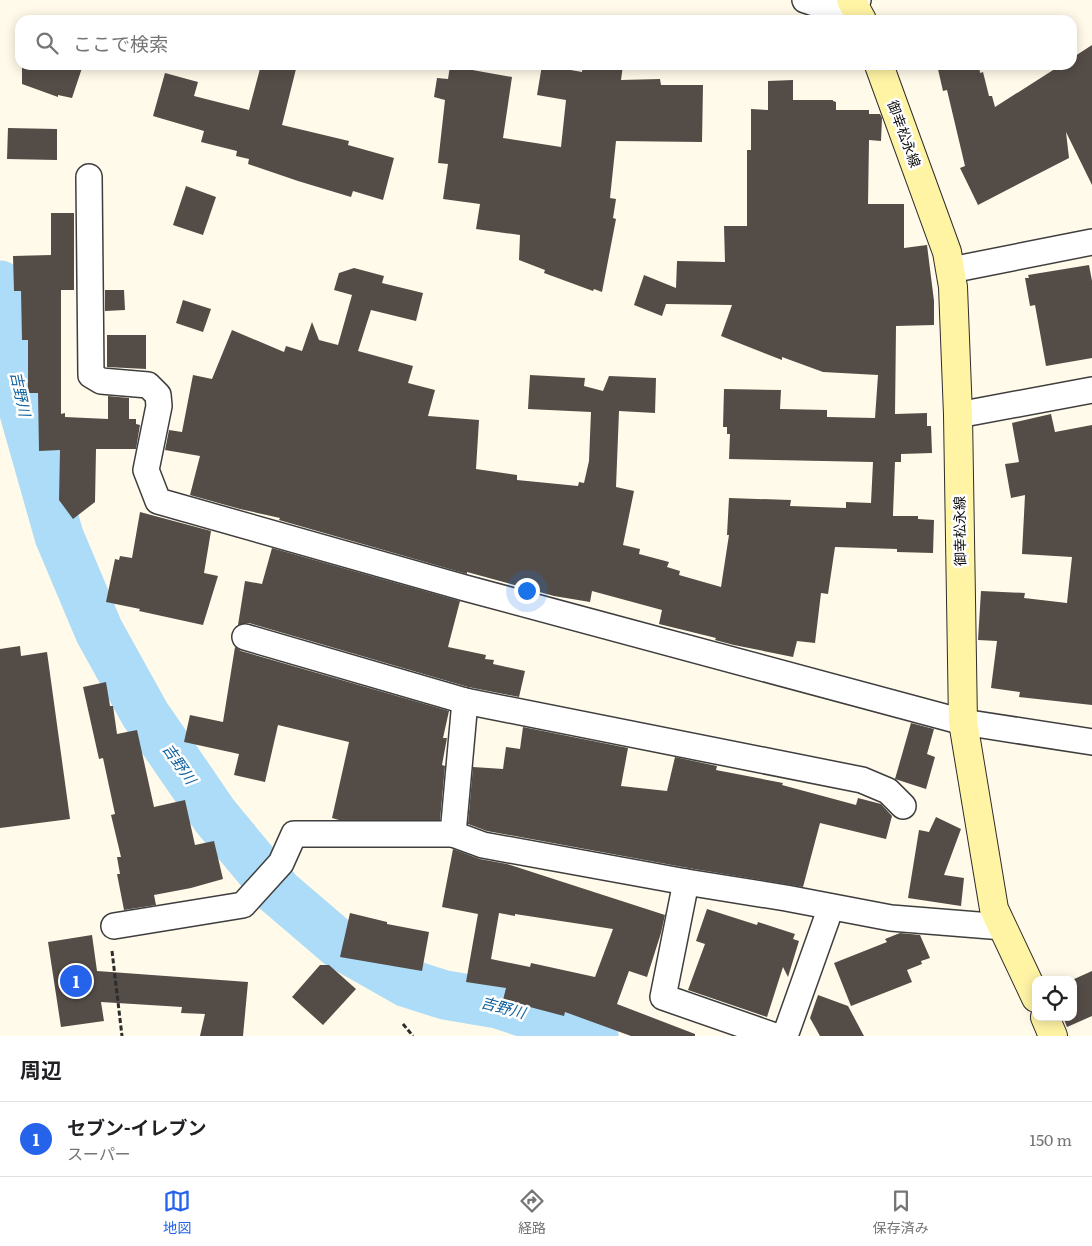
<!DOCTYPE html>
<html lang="ja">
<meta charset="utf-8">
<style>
:root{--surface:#fff;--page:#f2f2f2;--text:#202124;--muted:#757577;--line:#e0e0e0;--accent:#2563eb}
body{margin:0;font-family:Literata,"Noto Sans JP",serif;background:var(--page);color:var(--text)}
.controls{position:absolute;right:15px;bottom:15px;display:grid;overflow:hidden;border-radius:10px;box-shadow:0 2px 12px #0003}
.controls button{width:45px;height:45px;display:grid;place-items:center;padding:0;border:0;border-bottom:1px solid var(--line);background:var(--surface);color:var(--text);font:25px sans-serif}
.you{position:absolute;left:526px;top:590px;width:18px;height:18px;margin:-12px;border:4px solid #fff;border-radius:50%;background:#1a73e8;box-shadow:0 0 0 8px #1a73e833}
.badge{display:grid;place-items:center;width:32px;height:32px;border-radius:50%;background:var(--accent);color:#fff;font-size:16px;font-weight:700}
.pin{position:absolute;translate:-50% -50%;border:2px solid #fff;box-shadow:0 1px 5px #0006}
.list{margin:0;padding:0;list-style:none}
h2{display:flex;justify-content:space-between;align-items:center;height:65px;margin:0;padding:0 20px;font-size:21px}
h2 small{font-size:16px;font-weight:400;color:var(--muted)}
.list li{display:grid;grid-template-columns:32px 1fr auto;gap:15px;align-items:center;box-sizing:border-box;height:75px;padding:0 20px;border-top:1px solid var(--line)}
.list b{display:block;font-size:19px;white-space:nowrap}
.list p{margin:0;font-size:16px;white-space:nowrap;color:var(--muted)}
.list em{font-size:16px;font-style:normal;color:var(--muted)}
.icon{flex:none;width:28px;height:28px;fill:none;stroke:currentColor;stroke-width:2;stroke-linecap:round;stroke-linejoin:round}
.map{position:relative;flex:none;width:1092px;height:1036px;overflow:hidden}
.search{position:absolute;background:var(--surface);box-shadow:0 2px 12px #0003;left:15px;right:15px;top:15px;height:55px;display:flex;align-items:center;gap:12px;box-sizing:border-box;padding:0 18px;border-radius:15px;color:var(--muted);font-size:19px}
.sheet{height:140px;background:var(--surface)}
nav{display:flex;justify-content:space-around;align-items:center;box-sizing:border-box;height:70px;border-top:1px solid var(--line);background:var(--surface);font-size:14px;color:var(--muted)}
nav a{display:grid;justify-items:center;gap:2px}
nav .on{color:var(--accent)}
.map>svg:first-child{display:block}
</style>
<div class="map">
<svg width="1092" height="1036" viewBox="0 0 1092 1036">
<rect width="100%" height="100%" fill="#fffae9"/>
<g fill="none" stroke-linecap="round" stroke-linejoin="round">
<polyline stroke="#acdcf8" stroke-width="49" points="0,285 1,299 6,310 21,402 59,536 99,631 145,714 215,816 278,892 340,945 407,983 445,995 498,1004 594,1036"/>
</g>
<g fill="#544c47" fill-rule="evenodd">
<polygon points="1092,45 1092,185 1066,132 1069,158 978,205 960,168 965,166 947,90 943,91 937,65 979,65 980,73 983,72 989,96 992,96 995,107 1061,65 1072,65 1072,58"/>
<polygon points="22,65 83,65 72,98 58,95 58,97 22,84"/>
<polygon points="261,65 297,65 282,125 349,141 348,145 394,158 383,200 353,191 351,197 298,181 248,164 249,159 236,156 237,151 201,142 204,131 153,116 165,73 198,82 194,96 249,110"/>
<polygon points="542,65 582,72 583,65 623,65 621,80 660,79 661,85 703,85 702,142 616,141 610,198 616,199 613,218 616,219 602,292 594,289 593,291 544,273 545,270 519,260 520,235 476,229 480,204 443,199 448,164 438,163 445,100 434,97 437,78 448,79 450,66 512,77 503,138 561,147 566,100 537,95"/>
<polygon points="793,80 793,100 833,100 833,101 836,102 836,110 869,110 869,114 880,114 882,118 881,141 869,140 868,204 904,204 904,248 927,245 934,301 934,325 896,326 895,414 927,413 927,426 931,426 932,453 901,454 901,462 895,462 893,514 893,516 918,516 918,519 934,520 933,553 897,552 897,549 835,547 828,594 821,593 815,643 797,641 793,657 734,645 715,640 716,638 659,624 662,610 592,591 590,602 554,596 467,572 467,574 279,520 280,518 240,509 190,495 200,456 165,450 169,430 182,432 193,375 212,379 232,330 284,352 286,346 302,351 312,322 319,340 338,345 352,295 334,290 339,273 354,268 384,276 382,283 423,293 416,321 371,310 358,351 413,366 408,383 435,390 428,416 479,420 476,469 517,475 517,480 578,486 579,482 584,483 589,461 591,412 528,409 530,375 585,378 584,386 603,391 609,376 656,378 655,413 619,411 616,487 634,491 623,545 640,549 639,554 669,562 667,567 680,571 679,575 721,587 729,535 727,535 729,498 791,500 790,506 846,508 846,502 871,503 873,462 729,459 730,434 727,434 727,427 723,427 724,389 781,390 780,409 827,410 827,417 875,418 878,375 823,372 782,357 782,360 721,336 732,305 666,304 662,316 634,305 644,275 676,288 677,261 725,262 724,226 747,226 747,150 751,150 751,109 768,110 768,81"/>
<polygon points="8,128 57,129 57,160 7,159"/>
<polygon points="186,186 216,197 203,235 173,225"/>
<polygon points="51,213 74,213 74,290 61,290 61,414 65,413 65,417 108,419 108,396 129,398 129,419 136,419 136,424 140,425 136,449 96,449 95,502 73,519 59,500 60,450 39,451 38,393 28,393 28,340 22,340 21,291 14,291 13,256 51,255"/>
<polygon points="1089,265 1092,281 1092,358 1046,366 1035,305 1030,306 1025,278 1029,278 1028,275"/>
<polygon points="105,290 124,290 125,310 105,311"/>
<polygon points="183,300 211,309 203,332 176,323"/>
<polygon points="107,335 146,335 146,369 107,367"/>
<polygon points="1051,414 1055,432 1092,425 1092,705 1019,697 1020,692 991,688 997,641 978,640 981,591 1025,593 1024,598 1067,603 1072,557 1022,554 1025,495 1011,498 1005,464 1019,462 1012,423"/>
<polygon points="140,512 211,531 204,573 218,576 203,625 139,611 140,609 106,602 115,559 119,560 120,556 132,558"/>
<polygon points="272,548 460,601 448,647 486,655 485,659 494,660 493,664 525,671 519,697 468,687 249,623 238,625 245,581 262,584"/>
<polygon points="20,646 21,656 47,652 70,819 0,828 0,649"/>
<polygon points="235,647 241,651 449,711 443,738 447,738 442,765 445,766 440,820 339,820 332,818 349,742 278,725 265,782 234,775 239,754 184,742 190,715 223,722"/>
<polygon points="106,682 110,706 113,706 117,734 137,730 154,807 185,800 195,845 214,841 223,879 191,888 154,895 156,905 124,910 117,874 120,874 117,857 121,857 111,815 115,814 103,758 99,759 83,687"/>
<polygon points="911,723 934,729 927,754 935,757 926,789 895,779"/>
<polygon points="523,727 628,748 621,786 667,791 675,757 717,766 716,770 783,783 782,785 856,805 858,798 881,804 892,816 886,839 820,823 803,887 688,868 487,831 468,824 473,767 503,769 506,747 520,749"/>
<polygon points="936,817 961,829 944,875 964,878 961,906 908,898 919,830 929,832"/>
<path d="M 453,849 L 480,859 L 507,864 L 665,915 L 661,933 L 647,977 L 629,971 L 617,1004 L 695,1034 L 695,1036 L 631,1036 L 565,1012 L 564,1016 L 503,1000 L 506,988 L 466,982 L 478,914 L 442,907 ZM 499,913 L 515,916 L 515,914 L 613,929 L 595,977 L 531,963 L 530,967 L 491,959 Z"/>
<polygon points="707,909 757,925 758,922 795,934 793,939 799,941 788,977 783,967 767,1017 688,990 705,944 696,941"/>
<polygon points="350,913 387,922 387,924 429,932 422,971 340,957"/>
<polygon points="900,933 920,935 930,958 921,961 922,964 907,970 912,982 851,1006 834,963 887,942 885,939"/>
<polygon points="92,935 97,971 248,982 243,1036 200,1036 205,1014 181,1013 182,1007 101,1002 104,1021 61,1027 48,942"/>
<polygon points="320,965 329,965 356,989 323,1025 292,997"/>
<polygon points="1092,971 1092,1016 1067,1027 1063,1017 1073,1017 1073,980 1072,980"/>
<polygon points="818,995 848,1006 864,1036 820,1036 810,1018"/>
</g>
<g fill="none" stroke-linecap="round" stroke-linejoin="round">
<g stroke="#3e3e3e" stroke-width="28">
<g id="street">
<polyline points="805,0 832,9 858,0"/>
<polyline points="89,177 91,375 101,381 148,385 158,395 159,406 146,470 158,501 465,588 963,722 1092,742"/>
<polyline points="951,270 1092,242"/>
<polyline points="958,415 1092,390"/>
<polyline points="245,637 465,701 862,780 888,791 903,806"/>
<polyline points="453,834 465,701"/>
<polyline points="686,882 663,997 775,1036"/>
<polyline points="114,926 243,905 281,863 294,834 453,834 483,845 686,882 786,898 891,918 1003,927"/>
<polyline points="785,1036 831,907"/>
</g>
</g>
<g stroke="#2d2d2d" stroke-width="30">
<g id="secondary">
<polyline points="851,0 862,20"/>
<polyline points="879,65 947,252 953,287 958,415 963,722 994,909 1036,998"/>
<polyline points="1045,1017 1053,1036"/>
</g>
</g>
<g stroke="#2d2d2d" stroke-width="3" stroke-dasharray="5 2.5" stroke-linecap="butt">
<polyline points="112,951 122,1036"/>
<polyline points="403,1024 413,1036"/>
</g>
<use href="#street" stroke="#fff" stroke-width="25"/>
<use href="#secondary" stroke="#fff4a4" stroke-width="28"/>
</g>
<g text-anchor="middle" stroke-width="5" stroke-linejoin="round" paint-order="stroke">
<g font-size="14" fill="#0b0b0b" stroke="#fff">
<text transform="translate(904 134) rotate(70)" y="5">御幸松永線</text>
<text transform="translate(960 531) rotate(-91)" y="5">御幸松永線</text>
</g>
<g font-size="15" font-style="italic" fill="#12629f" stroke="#fff">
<text transform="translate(20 394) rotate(78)" y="5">吉野川</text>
<text transform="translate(179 764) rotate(55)" y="5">吉野川</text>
<text transform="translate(503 1008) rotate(15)" y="5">吉野川</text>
</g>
</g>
</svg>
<div class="controls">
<button><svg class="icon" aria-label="locate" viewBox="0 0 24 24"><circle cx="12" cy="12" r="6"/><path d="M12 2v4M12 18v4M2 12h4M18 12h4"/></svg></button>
</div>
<div class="you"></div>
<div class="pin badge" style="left:76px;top:981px">1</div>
<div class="search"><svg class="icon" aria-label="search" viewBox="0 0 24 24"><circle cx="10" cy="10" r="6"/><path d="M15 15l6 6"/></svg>ここで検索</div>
</div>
<section class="sheet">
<h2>周辺<small></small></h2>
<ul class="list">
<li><span class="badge">1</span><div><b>セブン-イレブン</b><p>スーパー</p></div><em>150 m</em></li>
</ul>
</section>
<nav>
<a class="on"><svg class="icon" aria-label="map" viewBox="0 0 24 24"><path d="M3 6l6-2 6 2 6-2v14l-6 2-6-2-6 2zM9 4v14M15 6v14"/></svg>地図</a>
<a><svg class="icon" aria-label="directions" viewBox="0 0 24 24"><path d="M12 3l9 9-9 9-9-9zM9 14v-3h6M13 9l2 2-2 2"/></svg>経路</a>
<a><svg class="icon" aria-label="saved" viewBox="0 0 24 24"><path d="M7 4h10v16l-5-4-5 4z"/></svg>保存済み</a>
</nav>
